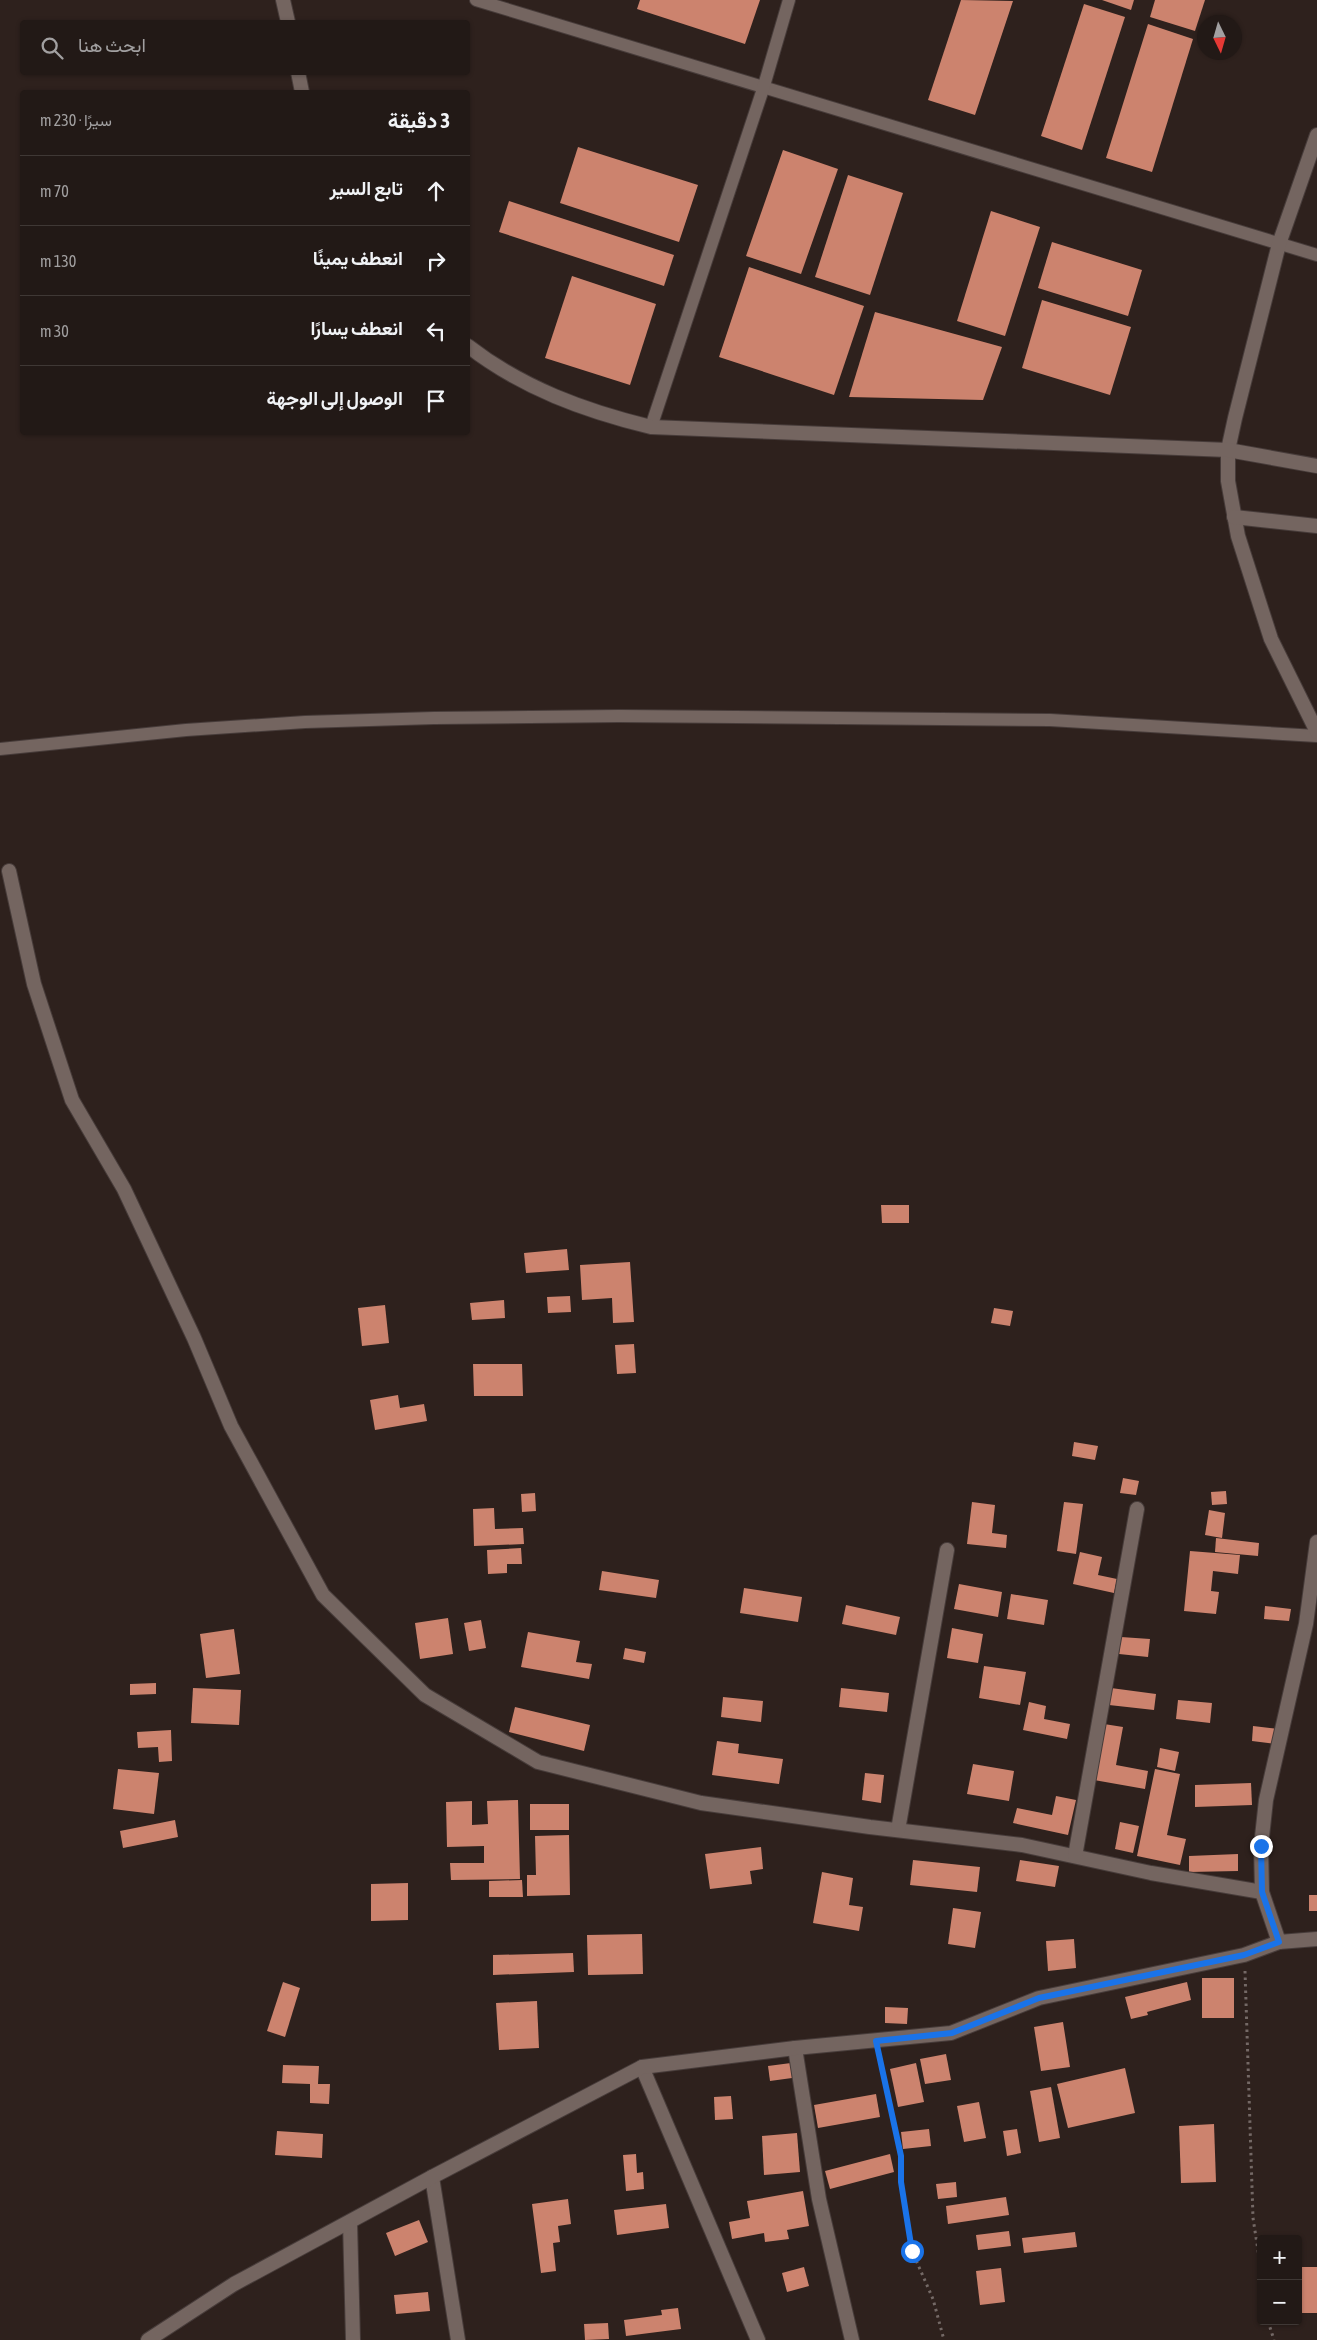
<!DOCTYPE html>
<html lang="ar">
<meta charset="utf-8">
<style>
:root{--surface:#221916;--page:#2e2623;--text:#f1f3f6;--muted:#a2a0a1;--line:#3f3835}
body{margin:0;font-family:"Asap Condensed",Vazirmatn,sans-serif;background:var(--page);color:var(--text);direction:rtl}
.controls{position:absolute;right:15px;bottom:15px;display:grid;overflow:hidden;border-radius:5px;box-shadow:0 1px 4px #0004}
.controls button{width:45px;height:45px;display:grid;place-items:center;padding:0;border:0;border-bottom:1px solid var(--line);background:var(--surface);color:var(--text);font:25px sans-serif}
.compass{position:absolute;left:1197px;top:15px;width:45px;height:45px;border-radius:50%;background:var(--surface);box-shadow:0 1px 4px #0004;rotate:175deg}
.stop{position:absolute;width:15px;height:15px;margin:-11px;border:4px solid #1a73e8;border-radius:50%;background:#fff}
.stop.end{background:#1a73e8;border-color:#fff;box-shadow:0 1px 5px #0008}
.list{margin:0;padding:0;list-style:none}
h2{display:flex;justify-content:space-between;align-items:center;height:65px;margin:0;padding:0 20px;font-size:21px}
h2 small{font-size:16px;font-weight:400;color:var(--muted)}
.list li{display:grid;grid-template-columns:32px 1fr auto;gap:15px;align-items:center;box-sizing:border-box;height:70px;padding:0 20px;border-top:1px solid var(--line)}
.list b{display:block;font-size:19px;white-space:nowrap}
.list em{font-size:16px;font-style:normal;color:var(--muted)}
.icon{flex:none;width:28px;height:28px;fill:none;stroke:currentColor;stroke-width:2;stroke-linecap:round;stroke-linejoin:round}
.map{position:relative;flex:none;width:1317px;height:2340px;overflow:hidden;direction:ltr}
.search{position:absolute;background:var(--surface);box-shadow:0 1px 4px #0004;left:20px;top:20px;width:450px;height:55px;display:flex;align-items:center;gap:12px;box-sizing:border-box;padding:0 18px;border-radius:5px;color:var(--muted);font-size:19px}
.panel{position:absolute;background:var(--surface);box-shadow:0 1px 4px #0004;left:20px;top:90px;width:450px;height:345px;border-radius:5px;direction:rtl}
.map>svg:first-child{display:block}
</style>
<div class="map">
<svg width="1317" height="2340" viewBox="0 0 1317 2340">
<rect width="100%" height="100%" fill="#2e211d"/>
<g fill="#cc836e">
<polygon points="640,0 760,0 745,44 637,9"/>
<polygon points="961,0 1013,1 975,115 928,100"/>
<polygon points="1102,0 1134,0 1131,10"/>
<polygon points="1155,0 1205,0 1195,31 1150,17"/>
<polygon points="1084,4 1125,17 1082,150 1041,136"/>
<polygon points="1148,24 1193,39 1152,172 1106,158"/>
<polygon points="578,147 698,185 679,242 560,203"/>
<polygon points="783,150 838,169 801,274 746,256"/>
<polygon points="848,175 903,193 870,295 815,277"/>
<polygon points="509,201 674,255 664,286 499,232"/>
<polygon points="991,211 1040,227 1005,336 957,321"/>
<polygon points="1052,242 1142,270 1128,316 1038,288"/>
<polygon points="749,267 864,306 834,395 719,357"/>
<polygon points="572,276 656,304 630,385 545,358"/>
<polygon points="1042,300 1131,327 1110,395 1022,368"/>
<polygon points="875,312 1002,347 983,400 849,397"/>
<polygon points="881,1205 909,1205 909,1223 882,1223"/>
<polygon points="567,1249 569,1270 526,1273 524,1253"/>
<polygon points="630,1262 634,1322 613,1323 612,1298 582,1300 580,1265"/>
<polygon points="570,1296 571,1312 548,1313 547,1297"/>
<polygon points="504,1300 505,1318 472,1320 470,1303"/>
<polygon points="385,1305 389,1343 362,1346 358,1308"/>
<polygon points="994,1308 1013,1311 1010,1326 991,1323"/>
<polygon points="634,1344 636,1373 617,1374 615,1345"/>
<polygon points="473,1364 522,1364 523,1396 474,1396"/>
<polygon points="398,1395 400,1408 424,1404 427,1421 375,1430 370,1400"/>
<polygon points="1074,1442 1098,1446 1095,1460 1072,1456"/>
<polygon points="1123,1478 1139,1481 1136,1495 1120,1493"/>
<polygon points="1226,1491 1227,1504 1212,1505 1211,1492"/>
<polygon points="535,1493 536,1511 522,1512 521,1494"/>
<polygon points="972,1502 995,1505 992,1533 1007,1535 1006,1548 967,1544"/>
<polygon points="1064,1502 1083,1504 1076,1554 1057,1551"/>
<polygon points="494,1508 495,1529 523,1528 524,1544 474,1546 473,1509"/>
<polygon points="1209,1510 1225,1513 1222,1538 1205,1535"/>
<polygon points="1216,1538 1259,1543 1258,1556 1215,1552"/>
<polygon points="521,1548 522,1564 507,1564 507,1573 488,1574 487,1550"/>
<polygon points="1190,1551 1240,1555 1238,1574 1213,1571 1211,1591 1219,1592 1216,1614 1184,1611"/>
<polygon points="1080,1552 1102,1557 1098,1575 1117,1579 1114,1593 1073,1584"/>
<polygon points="602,1571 659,1580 656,1598 599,1590"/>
<polygon points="959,1584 1002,1592 998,1617 954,1609"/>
<polygon points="744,1588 802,1597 798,1622 740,1613"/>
<polygon points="1011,1594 1048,1600 1044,1625 1007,1619"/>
<polygon points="846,1605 900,1617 896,1635 842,1624"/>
<polygon points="1265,1606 1291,1609 1289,1621 1264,1619"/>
<polygon points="448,1618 453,1654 420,1659 415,1623"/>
<polygon points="481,1620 486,1648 469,1651 464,1623"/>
<polygon points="952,1628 983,1634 978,1663 947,1658"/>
<polygon points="234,1629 240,1674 206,1678 200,1634"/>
<polygon points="528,1632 580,1641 576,1662 592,1664 589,1679 521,1667"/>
<polygon points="1121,1637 1150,1639 1148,1657 1119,1654"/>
<polygon points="625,1648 646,1652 644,1663 623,1659"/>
<polygon points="984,1666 1026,1672 1020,1705 979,1698"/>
<polygon points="156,1683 156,1694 130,1695 130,1684"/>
<polygon points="193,1688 241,1690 239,1725 191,1723"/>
<polygon points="841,1688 889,1693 887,1712 839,1707"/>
<polygon points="1111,1688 1156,1694 1154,1710 1109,1705"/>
<polygon points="723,1697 763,1701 761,1722 721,1717"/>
<polygon points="1178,1700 1212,1703 1210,1723 1176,1719"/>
<polygon points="1029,1702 1046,1706 1044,1719 1070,1724 1067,1739 1023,1730"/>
<polygon points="515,1707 590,1725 584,1751 509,1732"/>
<polygon points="1104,1724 1123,1727 1116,1765 1148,1771 1145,1789 1094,1780"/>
<polygon points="1253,1726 1279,1729 1277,1744 1252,1741"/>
<polygon points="171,1730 172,1761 159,1762 158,1747 138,1748 137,1732"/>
<polygon points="717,1741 739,1744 738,1753 783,1759 779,1784 712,1775"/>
<polygon points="1160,1748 1179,1752 1175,1771 1157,1767"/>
<polygon points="973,1764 1014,1771 1009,1801 967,1794"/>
<polygon points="118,1769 159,1773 154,1814 113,1809"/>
<polygon points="1155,1769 1180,1774 1167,1835 1186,1839 1180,1865 1137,1856"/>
<polygon points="865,1773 884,1775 881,1803 862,1800"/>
<polygon points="1251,1783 1252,1805 1195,1807 1195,1785"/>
<polygon points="1056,1796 1076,1800 1068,1835 1013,1823 1017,1808 1052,1815"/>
<polygon points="518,1800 520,1879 451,1880 450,1863 484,1863 484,1846 447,1847 446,1802 472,1801 472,1825 488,1824 487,1801"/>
<rect x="530" y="1804" width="39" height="26"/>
<polygon points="175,1820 178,1837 123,1848 120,1831"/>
<polygon points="1120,1822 1139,1826 1133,1853 1115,1849"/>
<polygon points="569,1835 570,1895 527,1896 527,1875 536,1875 535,1836"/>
<polygon points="761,1847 763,1869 750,1871 752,1884 710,1889 705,1854"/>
<polygon points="1238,1854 1238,1871 1189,1872 1189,1856"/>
<polygon points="913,1860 980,1867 977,1892 910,1885"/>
<polygon points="1020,1860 1059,1866 1055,1887 1016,1881"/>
<polygon points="822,1872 853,1878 849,1905 863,1907 859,1931 813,1923"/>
<polygon points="522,1880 523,1897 489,1897 489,1881"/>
<polygon points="408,1883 408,1920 371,1921 371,1884"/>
<rect x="1309" y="1895" width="8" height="16"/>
<polygon points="953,1908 981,1912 975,1948 948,1944"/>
<polygon points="642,1934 643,1974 588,1975 587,1935"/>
<polygon points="1074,1939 1076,1968 1048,1971 1046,1941"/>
<polygon points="573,1953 574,1972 493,1975 493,1955"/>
<rect x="1202" y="1978" width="32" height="40"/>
<polygon points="283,1982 300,1988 285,2037 267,2031"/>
<polygon points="1187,1982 1191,2000 1147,2012 1148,2015 1131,2019 1125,1997"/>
<polygon points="537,2001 539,2048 499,2050 496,2003"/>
<polygon points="885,2007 908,2008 907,2024 885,2023"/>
<polygon points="1063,2022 1070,2067 1041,2071 1034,2027"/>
<polygon points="946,2054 951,2080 925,2084 920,2059"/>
<polygon points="791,2063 792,2078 770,2081 768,2066"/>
<polygon points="916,2063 924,2102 898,2107 890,2069"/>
<polygon points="283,2065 319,2066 318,2084 330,2084 329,2104 310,2103 310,2084 282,2083"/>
<polygon points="1125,2068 1135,2113 1068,2128 1057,2084"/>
<polygon points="1051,2087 1060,2138 1039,2142 1030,2091"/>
<polygon points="876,2094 880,2117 818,2128 814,2105"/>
<polygon points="731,2096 733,2119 715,2120 714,2097"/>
<polygon points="979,2102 986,2138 964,2142 957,2106"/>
<polygon points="1214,2124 1216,2182 1181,2183 1179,2126"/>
<polygon points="929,2129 931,2146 903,2149 901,2132"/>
<polygon points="1017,2129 1021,2153 1007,2156 1003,2131"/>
<polygon points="277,2131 323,2134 322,2158 275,2155"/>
<polygon points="797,2133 800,2172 764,2175 762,2136"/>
<polygon points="636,2154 637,2173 643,2172 644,2189 626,2191 623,2155"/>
<polygon points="890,2154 894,2172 830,2189 825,2171"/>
<polygon points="956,2182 957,2197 938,2199 936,2184"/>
<polygon points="803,2191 809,2226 787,2230 789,2239 765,2242 764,2233 732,2239 729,2222 750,2218 747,2201"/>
<polygon points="1006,2197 1009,2215 948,2224 946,2206"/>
<polygon points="568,2199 571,2224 558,2226 560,2242 553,2243 556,2271 541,2273 532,2204"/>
<polygon points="666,2204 669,2228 617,2235 614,2210"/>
<polygon points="419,2220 428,2242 395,2256 386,2233"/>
<polygon points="1009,2231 1011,2246 978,2250 976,2235"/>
<polygon points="1075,2232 1077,2247 1024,2253 1022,2238"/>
<polygon points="804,2267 809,2286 787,2292 782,2273"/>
<polygon points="1300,2267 1317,2267 1317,2313 1301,2313"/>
<polygon points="1001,2268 1005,2302 980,2305 976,2271"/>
<polygon points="428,2292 430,2311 396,2314 394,2295"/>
<polygon points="678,2308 681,2329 626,2336 624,2320 662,2315 661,2310"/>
<polygon points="608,2323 609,2339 585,2340 584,2324"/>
</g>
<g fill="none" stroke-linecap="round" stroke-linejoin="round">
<g stroke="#473c3a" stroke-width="14">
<g id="service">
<polyline points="476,0 1317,255"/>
<polyline points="651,427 763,89 789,0"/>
<polyline points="0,749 186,730 305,722 434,718 619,716 1050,720 1317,736"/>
</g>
</g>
<g stroke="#473c3a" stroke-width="16">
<g id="minor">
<polyline points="1317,135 1279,244 1235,418 1228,450 1228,481 1238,536 1271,639 1317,732"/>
<polyline points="9,871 34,984 72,1100 124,1189 194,1338 231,1426 323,1595 425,1695 538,1762 701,1803 870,1827 1022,1845 1151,1873 1262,1892"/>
<polyline points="898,1830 947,1550"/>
<polyline points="1075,1856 1137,1509"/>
<polyline points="1279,1942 1262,1892 1261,1846 1266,1800 1306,1624 1317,1542"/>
<polyline points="795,2048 819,2199 852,2340"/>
<polyline points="642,2067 758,2340"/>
<polyline points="432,2177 458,2340"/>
<polyline points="350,2222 353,2340"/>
<polyline points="148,2340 234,2284 432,2177 642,2067 795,2048 951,2033 1039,1998 1244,1955 1279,1942 1317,1939"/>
</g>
</g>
<g stroke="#473c3a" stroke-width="16">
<g id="tertiary">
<polyline points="283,0 288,22"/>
<polyline points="298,72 302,92"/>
<path d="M 468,346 C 522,388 585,411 651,427 L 1228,450 L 1317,466"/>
<polyline points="1234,517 1317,526"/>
</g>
</g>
<g stroke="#746966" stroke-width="3" stroke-dasharray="2.5 4" stroke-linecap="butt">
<polyline points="1245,1971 1253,2218 1261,2270"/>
<polyline points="879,2057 901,2156 901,2182 912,2251 933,2299 944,2340"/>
<polyline points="1268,2321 1274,2340"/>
</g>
<use href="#service" stroke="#746560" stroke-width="12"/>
<use href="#minor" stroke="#746560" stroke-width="14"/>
<use href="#tertiary" stroke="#746560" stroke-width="14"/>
</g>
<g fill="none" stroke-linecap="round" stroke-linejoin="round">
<polyline stroke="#1a73e8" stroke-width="6" points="912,2251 901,2182 901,2156 876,2041 952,2033 1039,1998 1244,1955 1279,1942 1262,1892 1261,1846"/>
</g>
</svg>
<div class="controls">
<button>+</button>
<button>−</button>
</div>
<svg class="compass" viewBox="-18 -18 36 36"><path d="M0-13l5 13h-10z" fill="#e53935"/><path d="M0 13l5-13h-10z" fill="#a2a0a1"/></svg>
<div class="stop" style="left:912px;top:2251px"></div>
<div class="stop end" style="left:1261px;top:1846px"></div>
<div class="search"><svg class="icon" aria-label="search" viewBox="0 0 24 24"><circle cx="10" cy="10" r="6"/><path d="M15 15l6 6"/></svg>ابحث هنا</div>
<section class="panel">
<h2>3 دقيقة<small>سيرًا · 230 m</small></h2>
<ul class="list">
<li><svg class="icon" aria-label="ahead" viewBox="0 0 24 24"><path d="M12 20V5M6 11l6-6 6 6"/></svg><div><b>تابع السير</b></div><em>70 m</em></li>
<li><svg class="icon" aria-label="right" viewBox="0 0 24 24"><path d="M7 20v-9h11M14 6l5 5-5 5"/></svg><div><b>انعطف يمينًا</b></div><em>130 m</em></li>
<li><svg class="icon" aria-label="left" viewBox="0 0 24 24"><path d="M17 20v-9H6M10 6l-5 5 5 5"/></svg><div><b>انعطف يسارًا</b></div><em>30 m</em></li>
<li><svg class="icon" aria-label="arrive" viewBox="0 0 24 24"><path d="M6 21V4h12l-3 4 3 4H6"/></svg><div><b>الوصول إلى الوجهة</b></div></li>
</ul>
</section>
</div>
